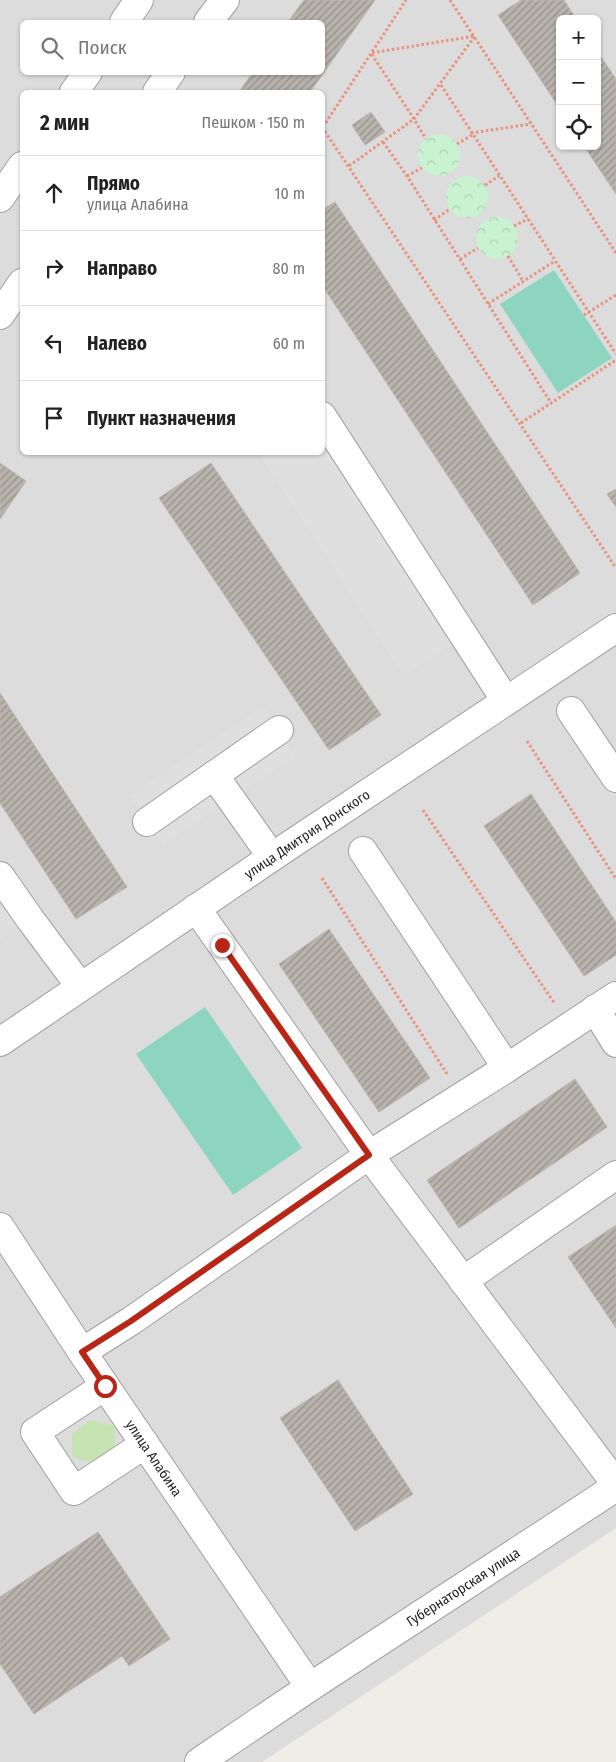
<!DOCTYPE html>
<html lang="ru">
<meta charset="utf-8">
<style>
:root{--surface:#fff;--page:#f6f6f6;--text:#222;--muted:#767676;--line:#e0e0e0}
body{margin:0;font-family:"Fira Sans Condensed",sans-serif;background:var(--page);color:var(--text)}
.controls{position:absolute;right:15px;top:15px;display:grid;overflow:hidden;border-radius:8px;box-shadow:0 1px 4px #0004}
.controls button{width:45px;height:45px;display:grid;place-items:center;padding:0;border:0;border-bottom:1px solid var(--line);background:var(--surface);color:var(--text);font:25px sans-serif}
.stop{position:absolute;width:15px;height:15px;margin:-11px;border:4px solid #b82617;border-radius:50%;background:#fff}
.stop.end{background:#b82617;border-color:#fff;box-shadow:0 1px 5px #0008}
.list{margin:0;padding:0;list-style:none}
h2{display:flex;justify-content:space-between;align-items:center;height:65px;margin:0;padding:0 20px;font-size:21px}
h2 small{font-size:16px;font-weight:400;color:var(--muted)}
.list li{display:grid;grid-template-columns:32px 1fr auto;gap:15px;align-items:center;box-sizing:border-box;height:75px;padding:0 20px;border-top:1px solid var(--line)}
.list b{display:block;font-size:19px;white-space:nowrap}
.list p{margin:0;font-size:16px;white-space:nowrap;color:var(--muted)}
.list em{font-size:16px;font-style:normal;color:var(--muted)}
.icon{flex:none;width:28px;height:28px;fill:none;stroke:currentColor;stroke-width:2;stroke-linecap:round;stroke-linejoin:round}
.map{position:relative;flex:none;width:616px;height:1762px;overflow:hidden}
.search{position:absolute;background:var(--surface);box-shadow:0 1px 4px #0004;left:20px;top:20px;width:305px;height:55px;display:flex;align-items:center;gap:12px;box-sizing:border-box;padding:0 18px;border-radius:8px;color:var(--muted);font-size:19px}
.panel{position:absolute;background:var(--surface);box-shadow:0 1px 4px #0004;left:20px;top:90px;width:305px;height:365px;border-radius:8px}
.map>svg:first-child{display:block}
</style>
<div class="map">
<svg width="616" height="1762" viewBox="0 0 616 1762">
<defs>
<pattern id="park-crowns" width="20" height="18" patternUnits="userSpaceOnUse" patternTransform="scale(1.25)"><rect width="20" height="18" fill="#c9f3d0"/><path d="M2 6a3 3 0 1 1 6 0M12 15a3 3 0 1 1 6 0" fill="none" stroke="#acd0b2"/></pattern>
<pattern id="building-hatch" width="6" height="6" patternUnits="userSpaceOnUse" patternTransform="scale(1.25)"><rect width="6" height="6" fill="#b8b3ad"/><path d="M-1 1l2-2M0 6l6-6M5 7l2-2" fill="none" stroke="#95918c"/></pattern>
</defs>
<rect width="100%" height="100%" fill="#efede7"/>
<path fill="#dddcdc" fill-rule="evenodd" d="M 0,0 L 616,0 L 616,1528 L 262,1762 L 0,1762 ZM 560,19 L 597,19 L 597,146 L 560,146 ZM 22,22 L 322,22 L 322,72 L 22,72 ZM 22,92 L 322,92 L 322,452 L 22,452 Z"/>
<path fill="#c6e3b2" d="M 90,1420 L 115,1426 L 114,1450 C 96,1462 92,1466 72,1456 L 72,1434 Z"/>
<g fill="url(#park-crowns)">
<circle cx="439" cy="155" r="21"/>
<circle cx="467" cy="197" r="21"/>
<circle cx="497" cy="238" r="21"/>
</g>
<g fill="#8ed5c0">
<polygon points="554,270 612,358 558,393 500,304"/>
<polygon points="205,1007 302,1148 233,1195 136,1054"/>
</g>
<g fill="#dfdfdf">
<polygon points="323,444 453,644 404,676 258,453 322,452"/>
<polygon points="263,706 296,757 163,845 130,796"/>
<polygon points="0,876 30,919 0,939"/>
</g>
<g fill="url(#building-hatch)" stroke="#bfb5ab">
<polygon points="304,0 375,0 310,92 239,92 253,72 322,72 322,22 288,22"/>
<polygon points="521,0 564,0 576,19 560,19 560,109 498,15"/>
<polygon points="597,51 616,79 616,194 584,146 597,146"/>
<polygon points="371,112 385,132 365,145 352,125"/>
<polygon points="335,202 580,573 533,605 322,285 322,210"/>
<polygon points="0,463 26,481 0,519"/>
<polygon points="211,463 381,715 329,750 159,498"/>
<polygon points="616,489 616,507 607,494"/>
<polygon points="0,693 127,887 76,919 0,803"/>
<polygon points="531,794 616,922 616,955 584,976 484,826"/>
<polygon points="329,929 430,1078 379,1112 279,964"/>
<polygon points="575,1079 607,1127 459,1228 427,1180"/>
<polygon points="616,1225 616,1328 568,1257"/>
<polygon points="338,1380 413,1494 355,1531 280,1418"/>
<polygon points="98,1532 170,1639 129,1666 122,1656 34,1714 0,1664 0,1597"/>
</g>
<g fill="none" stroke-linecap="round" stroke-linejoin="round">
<g stroke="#a0a0a0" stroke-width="30">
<g id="minor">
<polyline points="124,22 139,0"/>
<polyline points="208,22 225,0"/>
<polyline points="74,92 88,72"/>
<polyline points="157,92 171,72"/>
<polyline points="0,198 22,166"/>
<polyline points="0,315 22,283"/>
<polyline points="322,416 506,701"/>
<polyline points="571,711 616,778"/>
<polyline points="214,775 272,857"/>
<polyline points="147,822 279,730"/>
<polyline points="363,851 507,1068"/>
<polyline points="0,876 30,919 80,986"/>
<polyline points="196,908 369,1155 616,1484"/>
<polyline points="595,1009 616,1043"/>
<polyline points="0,1042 272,857 616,628"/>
<polyline points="0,1227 82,1352 310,1687"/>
<polyline points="463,1281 616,1175"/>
<polyline points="82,1352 131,1321 369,1155 507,1068 616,996"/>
<polyline points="105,1386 35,1432 74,1491 145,1444"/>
<polyline points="199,1762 310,1687 616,1487"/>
</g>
</g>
<g stroke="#ea927c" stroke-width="3" stroke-dasharray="2.5 2.5" stroke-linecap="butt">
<polyline points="450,0 616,253"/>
<polyline points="441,85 616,354"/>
<polyline points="322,127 616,568"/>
<polyline points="323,127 406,0"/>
<polyline points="471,133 531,124"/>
<polyline points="383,142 407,176 551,403"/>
<polyline points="457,144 472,135"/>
<polyline points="349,166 414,119 475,36 371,53 414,119 426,139"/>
<polyline points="407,176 422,168"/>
<polyline points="485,185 499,176"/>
<polyline points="434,220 450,209"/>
<polyline points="514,226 528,219"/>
<polyline points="508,256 523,281"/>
<polyline points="460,259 478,248"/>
<polyline points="488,304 555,261"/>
<polyline points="584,315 616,295"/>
<polyline points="521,423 616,360"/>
<polyline points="527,741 616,879"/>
<polyline points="423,810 555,1004"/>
<polyline points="322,878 447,1074"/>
</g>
<use href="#minor" stroke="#fff" stroke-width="28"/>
</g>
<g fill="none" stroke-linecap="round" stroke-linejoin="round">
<polyline stroke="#b82617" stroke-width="6" points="105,1386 82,1352 131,1321 369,1155 222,945"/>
</g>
<g text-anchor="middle" stroke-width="5" stroke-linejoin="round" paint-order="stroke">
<g font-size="14" fill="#1f1f1f" stroke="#fff">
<text transform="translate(307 834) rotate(-34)" y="5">улица Дмитрия Донского</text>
<text transform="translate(154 1458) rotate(56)" y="5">улица Алабина</text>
<text transform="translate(463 1587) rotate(-33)" y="5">Губернаторская улица</text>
</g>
</g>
</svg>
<div class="controls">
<button>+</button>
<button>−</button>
<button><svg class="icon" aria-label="locate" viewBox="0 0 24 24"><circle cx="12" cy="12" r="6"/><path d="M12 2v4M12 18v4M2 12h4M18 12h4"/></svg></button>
</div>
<div class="stop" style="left:105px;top:1386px"></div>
<div class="stop end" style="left:222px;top:945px"></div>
<div class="search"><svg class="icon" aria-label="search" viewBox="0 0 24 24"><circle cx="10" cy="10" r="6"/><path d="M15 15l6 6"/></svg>Поиск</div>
<section class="panel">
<h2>2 мин<small>Пешком · 150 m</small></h2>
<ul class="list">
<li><svg class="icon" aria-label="ahead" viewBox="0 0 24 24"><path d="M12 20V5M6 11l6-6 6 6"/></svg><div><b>Прямо</b><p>улица Алабина</p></div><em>10 m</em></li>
<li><svg class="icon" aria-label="right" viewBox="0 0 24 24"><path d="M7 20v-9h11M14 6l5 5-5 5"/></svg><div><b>Направо</b></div><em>80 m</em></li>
<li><svg class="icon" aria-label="left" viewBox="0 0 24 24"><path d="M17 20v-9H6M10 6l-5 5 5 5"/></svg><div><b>Налево</b></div><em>60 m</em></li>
<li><svg class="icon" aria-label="arrive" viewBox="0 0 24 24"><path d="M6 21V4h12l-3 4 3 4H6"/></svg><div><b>Пункт назначения</b></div></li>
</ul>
</section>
</div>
